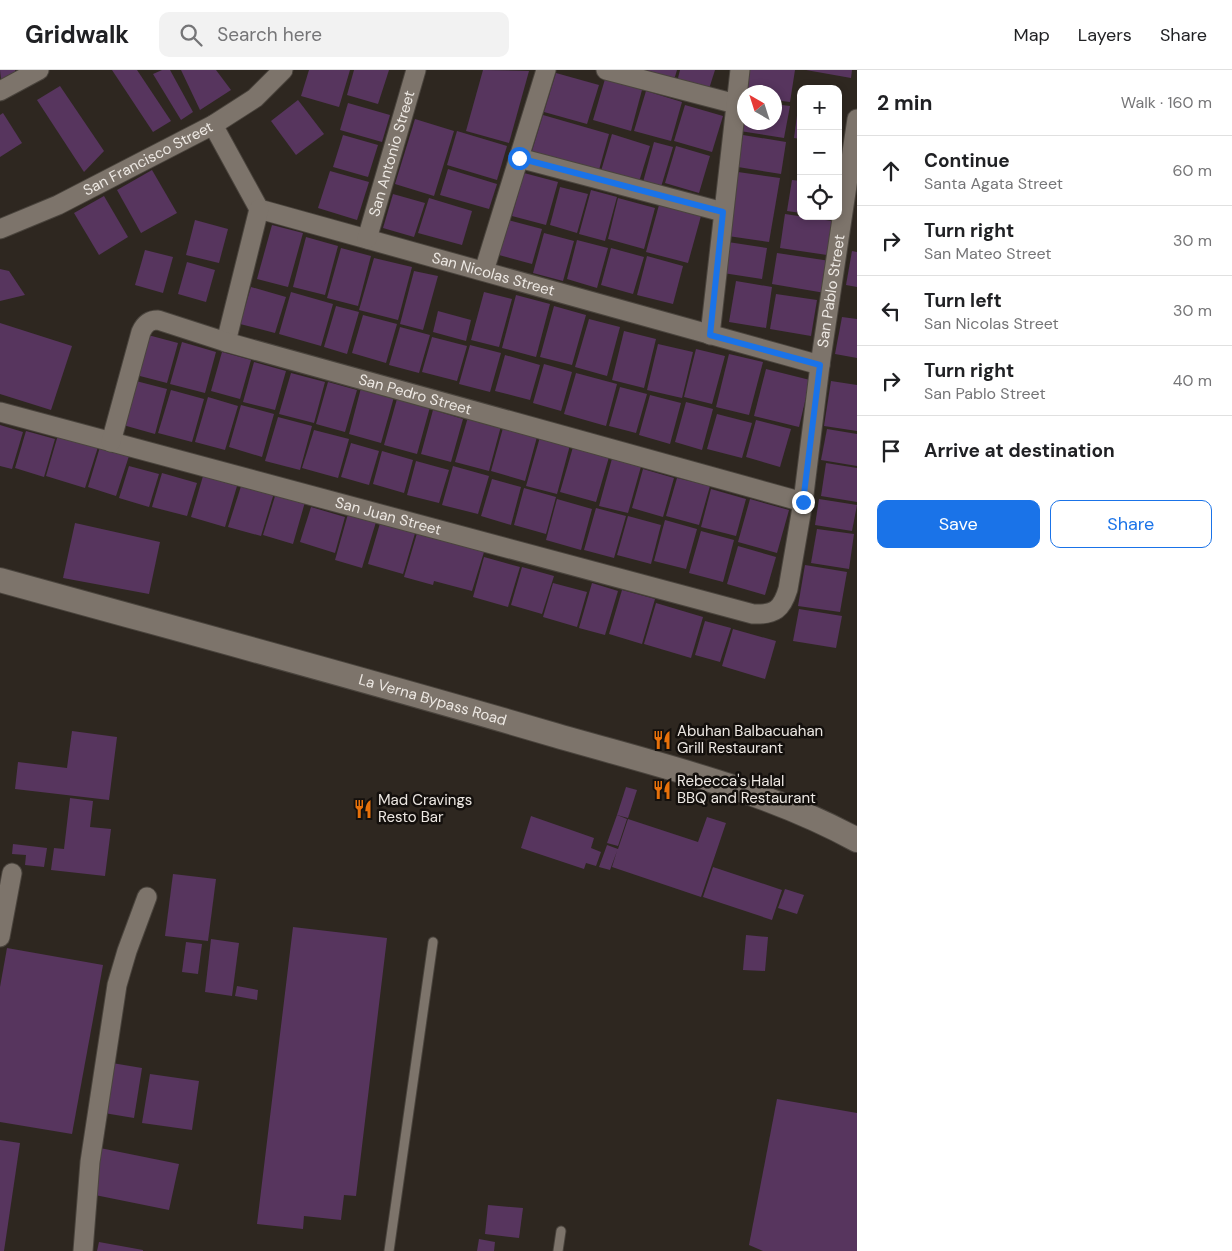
<!DOCTYPE html>
<meta charset="utf-8">
<style>
:root{--surface:#fff;--page:#f2f2f2;--text:#202124;--muted:#757577;--line:#e0e0e0;--accent:#1a73e8}
body{margin:0;font-family:"DM Sans",sans-serif;background:var(--page);color:var(--text)}
.controls{position:absolute;right:15px;top:15px;display:grid;overflow:hidden;border-radius:10px;box-shadow:0 2px 8px #0003}
.controls button{width:45px;height:45px;display:grid;place-items:center;padding:0;border:0;border-bottom:1px solid var(--line);background:var(--surface);color:var(--text);font:25px sans-serif}
.compass{position:absolute;left:737px;top:15px;width:45px;height:45px;border-radius:50%;background:var(--surface);box-shadow:0 2px 8px #0003;rotate:321deg}
.stop{position:absolute;width:15px;height:15px;margin:-11px;border:4px solid #1a73e8;border-radius:50%;background:#fff}
.stop.end{background:#1a73e8;border-color:#fff;box-shadow:0 1px 5px #0008}
.list{margin:0;padding:0;list-style:none}
h2{display:flex;justify-content:space-between;align-items:center;height:65px;margin:0;padding:0 20px;font-size:21px}
h2 small{font-size:16px;font-weight:400;color:var(--muted)}
.list li{display:grid;grid-template-columns:32px 1fr auto;gap:15px;align-items:center;box-sizing:border-box;height:70px;padding:0 20px;border-top:1px solid var(--line)}
.list b{display:block;font-size:19px;white-space:nowrap}
.list p{margin:0;font-size:16px;white-space:nowrap;color:var(--muted)}
.list em{font-size:16px;font-style:normal;color:var(--muted)}
.actions{display:flex;gap:10px;padding:15px 20px}
.actions a{flex:1;padding:11px 0;border:1px solid var(--accent);border-radius:10px;text-align:center;font-size:18px;color:var(--accent)}
.actions .main{background:var(--accent);color:#fff}
.icon{flex:none;width:28px;height:28px;fill:none;stroke:currentColor;stroke-width:2;stroke-linecap:round;stroke-linejoin:round}
.map{position:relative;flex:none;width:857px;height:1181px;overflow:hidden}
header{display:flex;align-items:center;gap:30px;box-sizing:border-box;height:70px;padding:0 25px;background:var(--surface);border-bottom:1px solid var(--line)}
header strong{font-size:24px}
nav{display:flex;gap:28px;margin-inline-start:auto;font-size:18px}
.search{width:350px;height:45px;background:var(--page);display:flex;align-items:center;gap:12px;box-sizing:border-box;padding:0 18px;border-radius:10px;color:var(--muted);font-size:19px}
main{display:flex}
aside{flex:1;background:var(--surface)}
.map>svg:first-child{display:block}
</style>
<header>
<strong>Gridwalk</strong>
<div class="search"><svg class="icon" aria-label="search" viewBox="0 0 24 24"><circle cx="10" cy="10" r="6"/><path d="M15 15l6 6"/></svg>Search here</div>
<nav><a>Map</a><a>Layers</a><a>Share</a></nav>
</header>
<main>
<div class="map">
<svg width="857" height="1181" viewBox="0 0 857 1181">
<rect width="100%" height="100%" fill="#2e2720"/>
<g fill="#57355e">
<polygon points="0,0 15,0 16,4 1,9"/>
<polygon points="112,0 137,0 171,51 153,62"/>
<polygon points="162,0 170,0 193,42 181,50 153,4"/>
<polygon points="181,0 216,0 231,20 200,40"/>
<polygon points="309,0 350,0 339,37 301,26"/>
<polygon points="354,0 389,0 378,34 347,25"/>
<polygon points="483,0 529,1 509,73 466,61"/>
<polygon points="640,0 677,0 674,10"/>
<polygon points="680,0 715,0 708,22 677,12"/>
<polygon points="750,0 795,0 790,32 774,30 774,22 747,22"/>
<polygon points="806,0 852,0 851,8"/>
<polygon points="556,3 599,15 587,54 544,42"/>
<polygon points="605,9 642,20 631,61 593,50"/>
<polygon points="60,16 104,81 84,102 37,30"/>
<polygon points="646,21 682,32 671,71 634,61"/>
<polygon points="298,30 324,64 296,85 271,51"/>
<polygon points="348,33 390,45 382,72 340,60"/>
<polygon points="774,34 790,36 784,68 740,61 744,42 744,52 774,52"/>
<polygon points="685,35 723,46 712,82 674,71"/>
<polygon points="798,38 801,39 801,69 794,68"/>
<polygon points="3,43 22,73 0,87 0,45"/>
<polygon points="543,45 609,64 599,100 532,81"/>
<polygon points="415,49 454,61 434,126 395,114"/>
<polygon points="457,61 507,76 497,110 447,95"/>
<polygon points="612,64 650,76 639,112 601,101"/>
<polygon points="343,65 378,75 368,107 333,97"/>
<polygon points="743,65 786,72 781,104 738,97"/>
<polygon points="654,72 673,77 661,117 643,112"/>
<polygon points="676,76 710,86 699,123 665,113"/>
<polygon points="448,99 497,114 489,139 440,125"/>
<polygon points="152,100 177,143 141,163 117,120"/>
<polygon points="330,101 369,112 357,150 318,138"/>
<polygon points="738,102 780,108 769,172 728,166"/>
<polygon points="524,103 558,112 546,155 512,146"/>
<polygon points="792,110 801,111 801,143 787,141"/>
<polygon points="560,117 588,124 577,163 550,155"/>
<polygon points="591,120 617,127 605,171 579,164"/>
<polygon points="393,124 425,133 414,167 383,158"/>
<polygon points="104,126 128,167 99,185 74,143"/>
<polygon points="429,128 472,141 462,175 418,163"/>
<polygon points="618,128 655,138 644,179 608,169"/>
<polygon points="659,135 701,146 688,193 646,182"/>
<polygon points="785,144 832,151 827,185 780,178"/>
<polygon points="195,150 228,159 219,193 186,185"/>
<polygon points="508,150 542,159 532,194 499,185"/>
<polygon points="272,155 303,163 288,217 257,209"/>
<polygon points="544,163 574,171 563,211 533,203"/>
<polygon points="306,167 338,176 325,225 293,217"/>
<polygon points="577,170 608,178 597,218 567,209"/>
<polygon points="728,172 767,178 762,209 723,203"/>
<polygon points="341,178 371,186 358,236 327,228"/>
<polygon points="611,178 644,187 633,224 601,215"/>
<polygon points="145,180 173,187 163,223 135,215"/>
<polygon points="852,181 857,182 857,217 846,215"/>
<polygon points="777,183 830,191 825,223 772,214"/>
<polygon points="647,186 683,196 673,234 637,225"/>
<polygon points="374,188 412,197 398,250 359,240"/>
<polygon points="187,192 215,200 206,232 178,224"/>
<polygon points="0,199 9,201 25,225 0,231"/>
<polygon points="414,201 438,206 423,260 400,254"/>
<polygon points="736,211 772,217 766,258 729,252"/>
<polygon points="251,217 286,227 275,263 240,254"/>
<polygon points="291,222 333,234 321,276 279,264"/>
<polygon points="484,222 512,229 499,277 471,270"/>
<polygon points="776,224 817,230 811,266 770,259"/>
<polygon points="516,225 550,234 536,287 502,278"/>
<polygon points="336,236 359,242 347,284 324,277"/>
<polygon points="554,236 586,245 572,295 540,287"/>
<polygon points="438,241 471,250 466,271 433,262"/>
<polygon points="363,245 397,254 386,293 352,283"/>
<polygon points="842,247 857,249 857,288 835,284"/>
<polygon points="589,249 620,257 607,306 575,297"/>
<polygon points="0,253 72,276 51,340 0,324"/>
<polygon points="400,257 430,265 419,303 389,295"/>
<polygon points="624,261 656,269 644,318 612,310"/>
<polygon points="148,265 178,273 167,313 136,305"/>
<polygon points="432,267 467,276 457,311 422,302"/>
<polygon points="182,272 216,282 205,323 170,314"/>
<polygon points="658,274 693,282 682,328 647,320"/>
<polygon points="470,275 501,283 490,322 459,314"/>
<polygon points="696,279 725,286 712,334 684,327"/>
<polygon points="222,282 251,290 240,329 211,321"/>
<polygon points="729,284 763,292 749,345 716,337"/>
<polygon points="505,285 540,295 530,330 495,321"/>
<polygon points="254,292 286,301 275,340 243,332"/>
<polygon points="544,294 572,302 561,341 533,333"/>
<polygon points="766,299 810,310 799,357 754,346"/>
<polygon points="291,303 325,312 314,353 279,344"/>
<polygon points="576,303 617,314 606,356 564,344"/>
<polygon points="136,311 167,319 155,364 123,355"/>
<polygon points="831,311 857,315 857,361 824,356"/>
<polygon points="328,312 357,320 345,362 316,354"/>
<polygon points="620,317 647,324 636,363 609,356"/>
<polygon points="361,318 394,327 381,373 349,364"/>
<polygon points="171,320 204,329 192,372 158,363"/>
<polygon points="650,325 681,333 670,374 639,365"/>
<polygon points="208,327 238,336 225,380 195,372"/>
<polygon points="397,329 430,337 417,384 384,375"/>
<polygon points="686,332 713,339 702,380 675,372"/>
<polygon points="241,335 274,344 262,387 229,377"/>
<polygon points="433,340 463,349 451,392 421,384"/>
<polygon points="717,344 752,353 742,388 707,379"/>
<polygon points="278,347 312,356 300,400 265,391"/>
<polygon points="468,347 501,356 489,401 455,392"/>
<polygon points="756,350 791,359 780,397 746,387"/>
<polygon points="0,355 23,362 12,399 0,396"/>
<polygon points="503,358 537,367 525,411 491,401"/>
<polygon points="827,359 857,364 857,396 821,390"/>
<polygon points="314,360 349,369 338,408 302,398"/>
<polygon points="26,361 55,369 44,407 15,398"/>
<polygon points="58,365 98,377 85,418 46,406"/>
<polygon points="540,367 570,375 557,424 526,416"/>
<polygon points="351,373 379,381 369,415 341,407"/>
<polygon points="100,377 129,386 116,426 88,417"/>
<polygon points="573,377 609,387 596,432 560,422"/>
<polygon points="382,381 413,390 404,423 373,414"/>
<polygon points="613,385 642,393 628,443 599,436"/>
<polygon points="416,391 449,400 439,433 407,425"/>
<polygon points="826,393 857,398 857,432 821,426"/>
<polygon points="129,396 159,404 149,437 119,428"/>
<polygon points="453,396 489,406 478,444 442,435"/>
<polygon points="643,399 674,408 663,447 632,438"/>
<polygon points="162,403 197,413 187,446 152,437"/>
<polygon points="203,406 237,416 225,457 191,447"/>
<polygon points="677,408 710,416 699,455 666,446"/>
<polygon points="492,409 521,417 511,455 481,446"/>
<polygon points="242,413 274,423 261,466 228,457"/>
<polygon points="524,418 556,427 546,464 514,455"/>
<polygon points="711,419 746,429 736,466 701,457"/>
<polygon points="276,423 305,432 293,474 263,465"/>
<polygon points="557,429 592,439 581,480 546,470"/>
<polygon points="750,429 789,440 777,483 738,472"/>
<polygon points="819,429 857,435 852,461 815,455"/>
<polygon points="311,437 345,447 335,483 300,472"/>
<polygon points="596,438 626,446 614,488 584,480"/>
<polygon points="348,444 376,452 362,498 335,490"/>
<polygon points="628,446 661,455 651,494 617,485"/>
<polygon points="381,450 416,460 403,504 368,494"/>
<polygon points="665,450 697,459 686,499 654,491"/>
<polygon points="75,453 160,472 149,524 63,508"/>
<polygon points="817,459 854,464 849,499 811,493"/>
<polygon points="418,460 446,471 484,482 472,521 434,511 433,515 404,507"/>
<polygon points="701,461 734,470 723,512 689,503"/>
<polygon points="738,476 776,487 765,525 727,514"/>
<polygon points="484,487 520,497 508,537 473,527"/>
<polygon points="805,495 847,502 840,542 798,536"/>
<polygon points="522,497 554,506 542,544 511,535"/>
<polygon points="553,513 587,522 577,557 543,547"/>
<polygon points="592,513 618,521 605,565 579,558"/>
<polygon points="622,520 655,529 642,574 609,564"/>
<polygon points="656,533 703,547 691,588 644,574"/>
<polygon points="799,539 842,546 836,578 793,571"/>
<polygon points="705,551 731,558 720,592 695,585"/>
<polygon points="733,559 776,571 765,609 722,596"/>
<polygon points="72,661 117,667 109,730 15,719 18,692 67,698"/>
<polygon points="626,717 637,720 628,748 617,745"/>
<polygon points="70,728 93,731 90,757 111,759 105,806 51,800 54,778 64,779"/>
<polygon points="617,745 627,749 618,776 607,773"/>
<polygon points="531,746 594,768 591,778 601,782 596,796 586,793 584,799 521,778"/>
<polygon points="707,747 726,753 701,827 612,797 617,781 610,800 599,797 607,775 618,779 628,749 698,772"/>
<polygon points="13,774 47,778 44,797 25,795 26,785 12,784"/>
<polygon points="713,797 782,820 772,850 703,827"/>
<polygon points="173,804 216,809 208,871 165,866"/>
<polygon points="785,819 804,825 797,844 778,838"/>
<polygon points="293,857 387,868 356,1126 344,1125 341,1150 304,1146 303,1159 257,1154"/>
<polygon points="746,865 768,867 765,901 743,900"/>
<polygon points="211,869 239,873 232,926 205,922"/>
<polygon points="186,872 202,874 198,904 182,902"/>
<polygon points="7,878 103,895 72,1064 0,1052 0,917"/>
<polygon points="237,916 258,920 257,930 235,926"/>
<polygon points="112,993 142,998 134,1048 104,1043"/>
<polygon points="150,1004 199,1011 192,1060 142,1053"/>
<polygon points="777,1029 857,1043 857,1181 763,1181 749,1175"/>
<polygon points="0,1070 20,1073 4,1181 0,1181"/>
<polygon points="100,1078 179,1094 169,1140 90,1124"/>
<polygon points="488,1135 523,1138 519,1168 485,1164"/>
<polygon points="479,1169 495,1172 494,1181 477,1181"/>
<polygon points="99,1172 143,1180 143,1181 97,1181"/>
</g>
<g fill="none" stroke-linecap="round" stroke-linejoin="round">
<g stroke="#4a443d" stroke-width="11">
<g id="service">
<polyline points="389,1181 433,872"/>
<polyline points="558,1181 561,1161"/>
</g>
</g>
<g stroke="#4a443d" stroke-width="21">
<g id="minor">
<polyline points="606,0 736,34"/>
<polyline points="0,21 39,0"/>
<path id="s1" d="M 213,55 L 259,139 L 820,295"/>
<polyline points="519,88 723,142"/>
<path id="s2" d="M 0,159 L 58,135 L 213,55 L 255,28 L 283,0"/>
<path id="s3" d="M 367,169 L 416,0"/>
<polyline points="484,201 546,0"/>
<polyline points="710,265 740,0"/>
<polyline points="226,272 259,139"/>
<path id="s4" d="M 0,342 L 753,544 C 775,545 782,539 788,519 L 803,432 L 820,295 L 857,49"/>
<path id="s5" d="M 111,372 L 141,262 C 145,253 150,250 158,250 L 226,272 L 803,432"/>
<polyline points="0,867 12,803"/>
<polyline points="83,1181 90,1092 117,915 127,881 147,827"/>
</g>
</g>
<g stroke="#4a443d" stroke-width="26">
<g id="tertiary">
<path id="s6" d="M 0,510 C 184,561 368,610 551,664 C 654,694 762,718 857,770"/>
</g>
</g>
<use href="#service" stroke="#7d746b" stroke-width="9"/>
<use href="#minor" stroke="#7d746b" stroke-width="19"/>
<use href="#tertiary" stroke="#7d746b" stroke-width="24"/>
</g>
<g fill="none" stroke-linecap="round" stroke-linejoin="round">
<polyline stroke="#1a73e8" stroke-width="6" points="519,88 723,142 710,265 820,295 803,432"/>
</g>
<defs>
<g id="restaurant-bare" transform="scale(1.5)"><path d="M-5-6h1v4h1v-4h1v4h1v-4h1v5L-1.5 .5V6h-2V.5L-5-1ZM5-6V6H3V1.5H1.5Q1.5-4 5-6Z" fill="#e8710a" stroke="#14100d" stroke-width="2.5" paint-order="stroke"/></g>
</defs>
<g fill-rule="evenodd">
<use href="#restaurant-bare" x="662" y="670"/>
<use href="#restaurant-bare" x="662" y="720"/>
<use href="#restaurant-bare" x="363" y="739"/>
</g>
<g text-anchor="middle" stroke-width="5" stroke-linejoin="round" paint-order="stroke">
<g font-size="15" fill="#ede8e3" stroke="#14100d">
<text dy="5" stroke="none"><textPath href="#s3" startOffset="89">San Antonio Street</textPath></text>
<text dy="5" stroke="none"><textPath href="#s2" startOffset="164">San Francisco Street</textPath></text>
<text dy="5" stroke="none"><textPath href="#s1" startOffset="339">San Nicolas Street</textPath></text>
<text dy="5" stroke="none"><textPath href="#s4" startOffset="1129">San Pablo Street</textPath></text>
<text dy="5" stroke="none"><textPath href="#s5" startOffset="404">San Pedro Street</textPath></text>
<text dy="5" stroke="none"><textPath href="#s4" startOffset="402">San Juan Street</textPath></text>
<text dy="5" stroke="none"><textPath href="#s6" startOffset="449">La Verna Bypass Road</textPath></text>
</g>
<g font-size="15" fill="#ede8e3" stroke="#14100d" text-anchor="start">
<text x="677" y="666">Abuhan Balbacuahan<tspan x="677" dy="17">Grill Restaurant</tspan></text>
<text x="677" y="716">Rebecca's Halal<tspan x="677" dy="17">BBQ and Restaurant</tspan></text>
<text x="378" y="735">Mad Cravings<tspan x="378" dy="17">Resto Bar</tspan></text>
</g>
</g>
</svg>
<div class="controls">
<button>+</button>
<button>−</button>
<button><svg class="icon" aria-label="locate" viewBox="0 0 24 24"><circle cx="12" cy="12" r="6"/><path d="M12 2v4M12 18v4M2 12h4M18 12h4"/></svg></button>
</div>
<svg class="compass" viewBox="-18 -18 36 36"><path d="M0-13l5 13h-10z" fill="#e53935"/><path d="M0 13l5-13h-10z" fill="#757577"/></svg>
<div class="stop" style="left:519px;top:88px"></div>
<div class="stop end" style="left:803px;top:432px"></div>
</div>
<aside>
<h2>2 min<small>Walk · 160 m</small></h2>
<ul class="list">
<li><svg class="icon" aria-label="ahead" viewBox="0 0 24 24"><path d="M12 20V5M6 11l6-6 6 6"/></svg><div><b>Continue</b><p>Santa Agata Street</p></div><em>60 m</em></li>
<li><svg class="icon" aria-label="right" viewBox="0 0 24 24"><path d="M7 20v-9h11M14 6l5 5-5 5"/></svg><div><b>Turn right</b><p>San Mateo Street</p></div><em>30 m</em></li>
<li><svg class="icon" aria-label="left" viewBox="0 0 24 24"><path d="M17 20v-9H6M10 6l-5 5 5 5"/></svg><div><b>Turn left</b><p>San Nicolas Street</p></div><em>30 m</em></li>
<li><svg class="icon" aria-label="right" viewBox="0 0 24 24"><path d="M7 20v-9h11M14 6l5 5-5 5"/></svg><div><b>Turn right</b><p>San Pablo Street</p></div><em>40 m</em></li>
<li><svg class="icon" aria-label="arrive" viewBox="0 0 24 24"><path d="M6 21V4h12l-3 4 3 4H6"/></svg><div><b>Arrive at destination</b></div></li>
</ul>
<div class="actions"><a class="main">Save</a><a>Share</a></div>
</aside>
</main>
